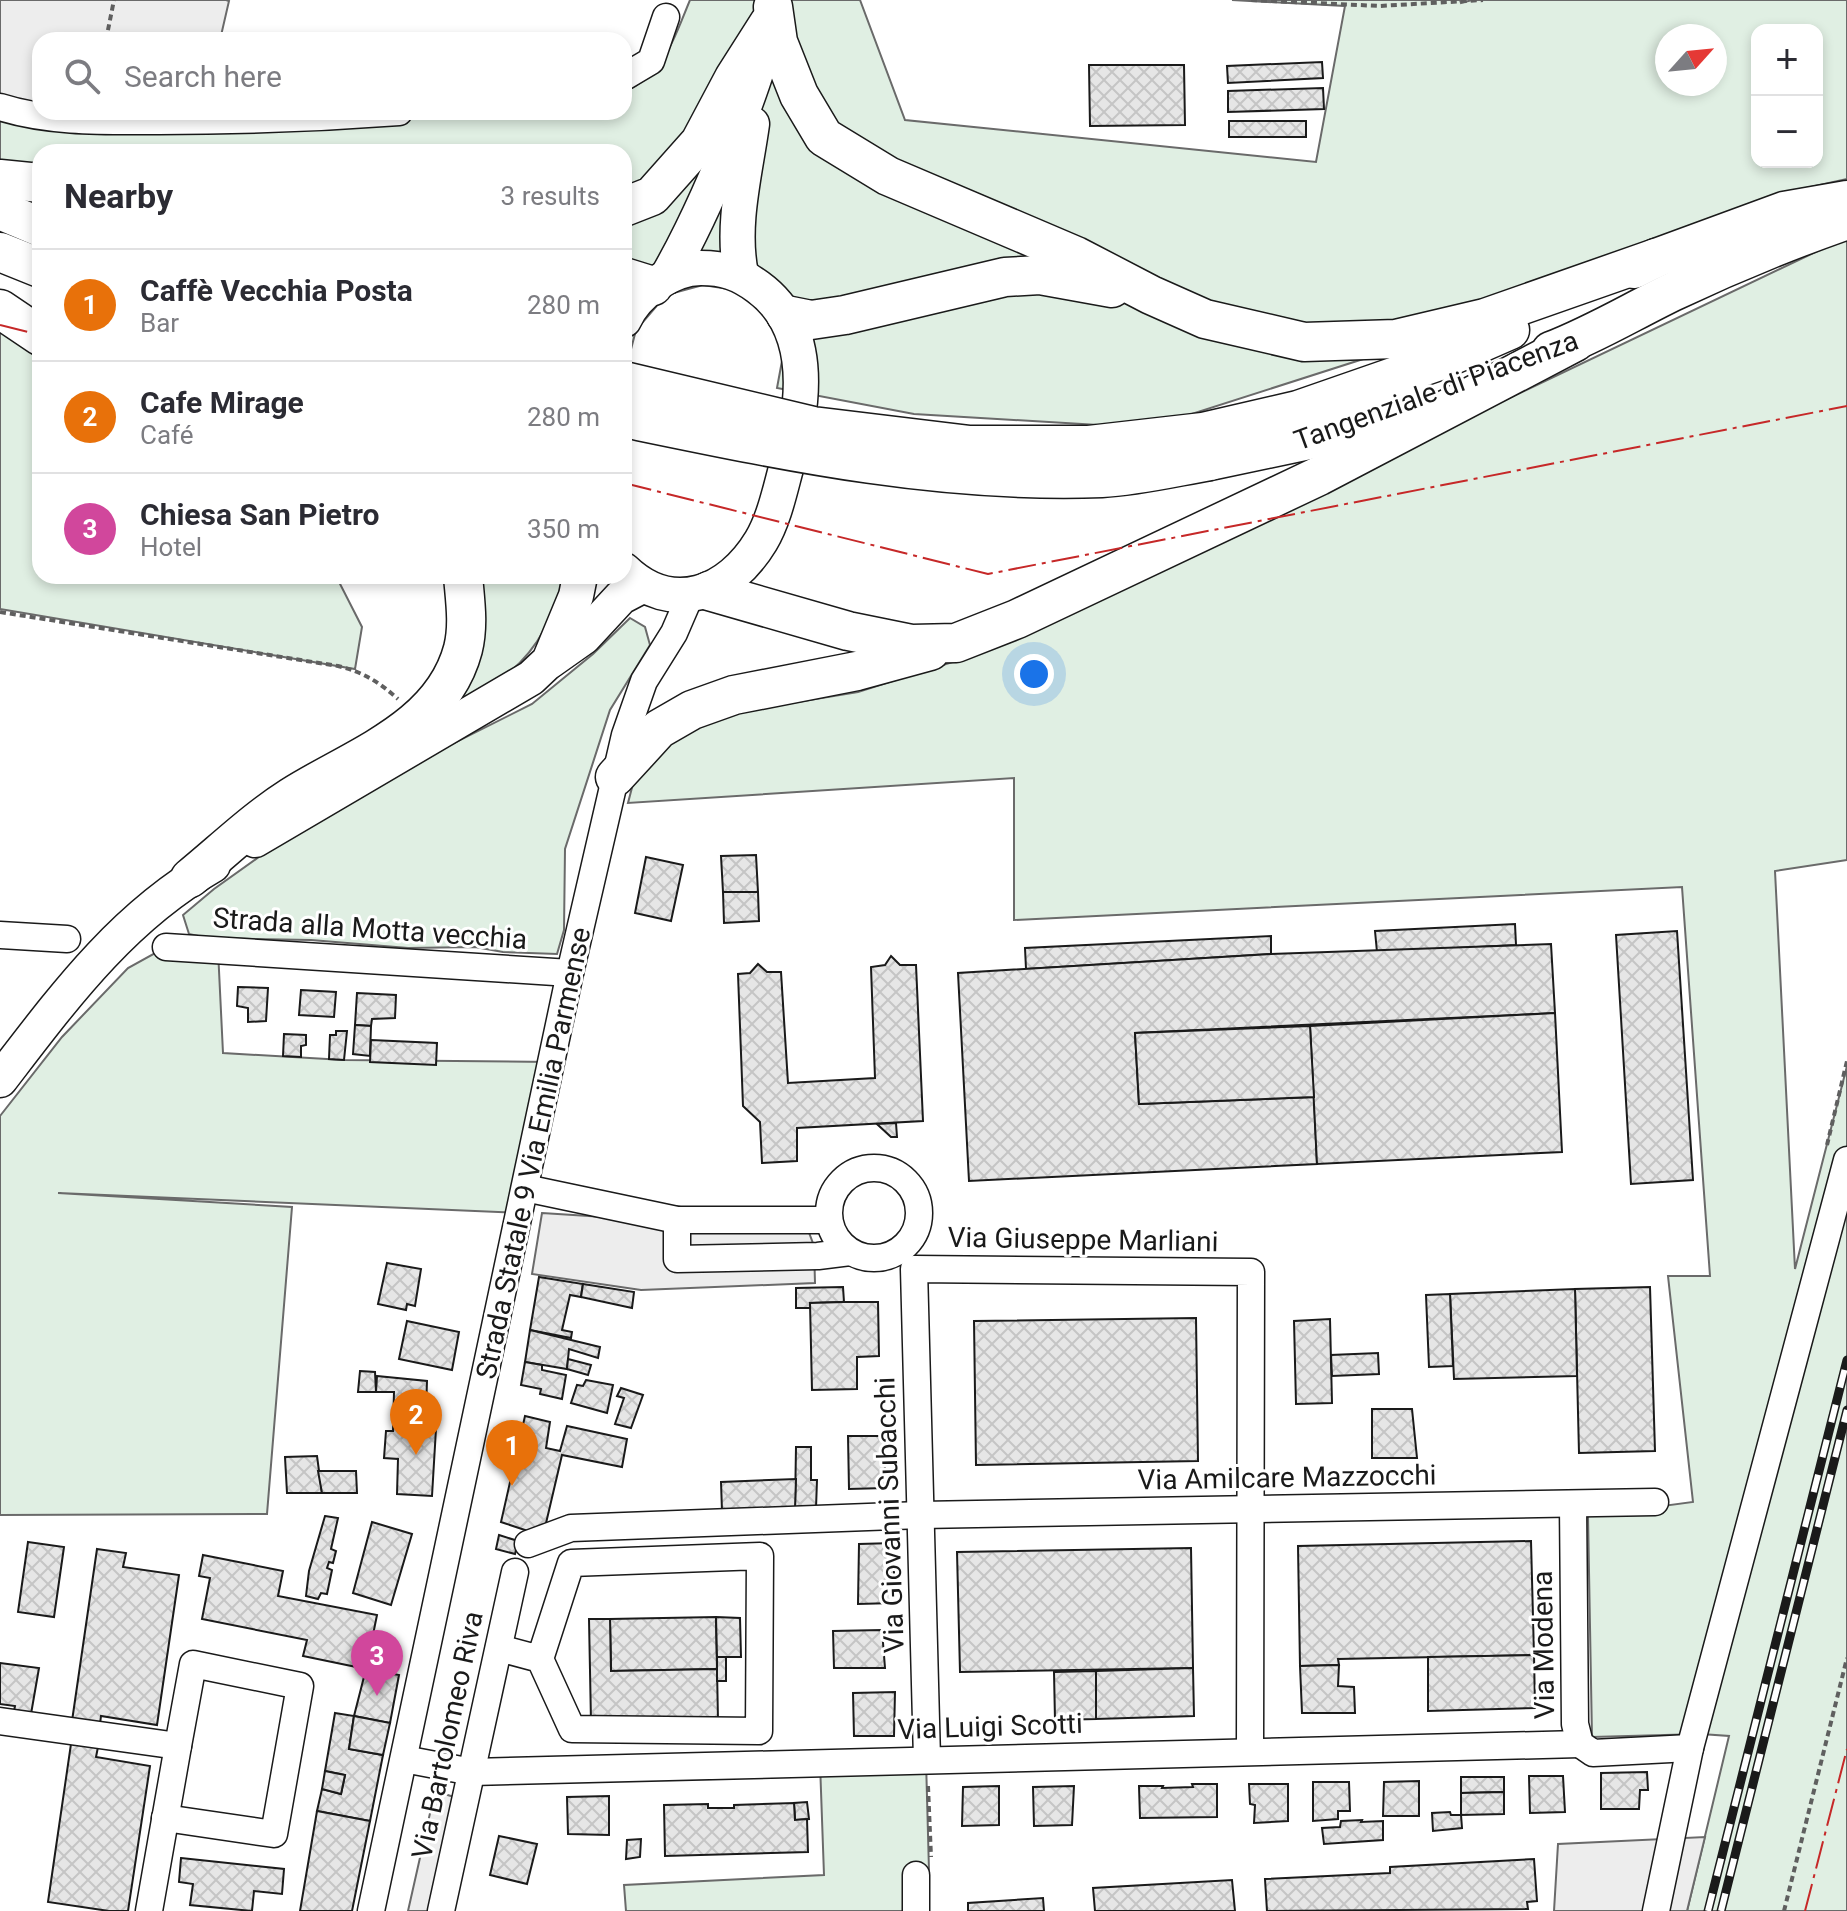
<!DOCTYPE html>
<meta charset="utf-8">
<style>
:root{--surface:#fff;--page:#f2f2f3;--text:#2b2b33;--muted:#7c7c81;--line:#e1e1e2;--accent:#2563eb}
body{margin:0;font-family:Roboto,sans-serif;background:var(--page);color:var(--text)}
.controls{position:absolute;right:24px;top:24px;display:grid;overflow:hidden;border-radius:16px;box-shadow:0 4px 12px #0003}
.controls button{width:72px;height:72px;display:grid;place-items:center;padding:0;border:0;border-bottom:2px solid var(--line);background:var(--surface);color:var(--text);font:40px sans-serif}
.compass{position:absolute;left:1655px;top:24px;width:72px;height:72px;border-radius:50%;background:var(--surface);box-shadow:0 4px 12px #0003;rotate:63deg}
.you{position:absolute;left:1034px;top:674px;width:28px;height:28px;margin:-20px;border:6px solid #fff;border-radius:50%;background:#1a73e8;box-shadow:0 0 0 12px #1a73e833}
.badge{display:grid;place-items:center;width:52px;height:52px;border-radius:50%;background:var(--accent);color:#fff;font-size:26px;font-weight:700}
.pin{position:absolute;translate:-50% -66px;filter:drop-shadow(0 2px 4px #0008)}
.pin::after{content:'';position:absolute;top:42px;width:28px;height:24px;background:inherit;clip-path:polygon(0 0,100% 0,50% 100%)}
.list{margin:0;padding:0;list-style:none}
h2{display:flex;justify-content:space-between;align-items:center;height:104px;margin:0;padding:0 32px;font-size:34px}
h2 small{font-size:26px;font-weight:400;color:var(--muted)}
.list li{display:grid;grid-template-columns:52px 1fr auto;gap:24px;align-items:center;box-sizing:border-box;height:112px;padding:0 32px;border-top:2px solid var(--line)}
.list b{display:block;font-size:30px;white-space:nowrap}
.list p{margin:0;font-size:26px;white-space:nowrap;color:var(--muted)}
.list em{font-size:26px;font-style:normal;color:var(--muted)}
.icon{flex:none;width:44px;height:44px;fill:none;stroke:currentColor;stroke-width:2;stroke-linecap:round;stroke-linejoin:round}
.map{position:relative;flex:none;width:1847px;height:1911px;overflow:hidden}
.search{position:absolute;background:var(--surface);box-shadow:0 4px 12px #0003;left:32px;top:32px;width:600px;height:88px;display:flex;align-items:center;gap:20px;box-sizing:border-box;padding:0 28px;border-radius:24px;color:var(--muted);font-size:30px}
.panel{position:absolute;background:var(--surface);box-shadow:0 4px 12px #0003;left:32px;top:144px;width:600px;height:440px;border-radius:24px}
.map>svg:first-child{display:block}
</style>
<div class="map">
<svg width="1847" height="1911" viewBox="0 0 1847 1911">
<defs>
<pattern id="building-cross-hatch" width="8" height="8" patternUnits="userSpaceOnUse" patternTransform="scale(2)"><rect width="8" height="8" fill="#e6e6e6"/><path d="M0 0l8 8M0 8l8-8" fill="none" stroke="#c5c5c5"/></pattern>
</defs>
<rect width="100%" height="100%" fill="#fff"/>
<g fill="#e0efe3" stroke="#6a6a6a" stroke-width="2" fill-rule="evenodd">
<path d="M 690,0 L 860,0 L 905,120 L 1316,162 L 1345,6 L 1232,0 L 1460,0 L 1461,3 L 1472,0 L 1847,0 L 1847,179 L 1788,192 L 1460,328 L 1148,428 L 914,414 L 777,388 L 784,350 L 769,316 L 735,290 L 703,285 L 666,295 L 636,330 L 630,353 L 624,352 L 624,152 L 40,152 L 40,211 L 0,194 L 0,113 L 202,124 L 469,112 L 624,112 L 624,92 C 665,74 674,38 690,0 ZM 1757,30 L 1817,30 L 1817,162 L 1757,162 ZM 1667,36 L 1715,36 L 1715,84 L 1667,84 Z"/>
<polygon points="1847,237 1847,860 1775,871 1795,1269 1847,1066 1847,1911 1687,1911 1729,1736 1701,1734 1592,1737 1588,1516 1693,1502 1668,1276 1710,1276 1682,887 1014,920 1014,778 628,803 635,776 662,750 708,719 767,707 858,692 965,658"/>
<polygon points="0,321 40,346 40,576 336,576 362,627 355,669 0,609"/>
<path d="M 478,576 L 563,576 C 556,613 539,647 510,672 C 496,684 477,691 461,700 L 456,696 Z"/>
<polygon points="630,618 645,627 650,645 610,710 565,849 564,930 557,954 503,952 475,947 408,948 311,940 207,938 189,934 183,915 214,889 270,849 428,756 532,704 593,654"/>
<polygon points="166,947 218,950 223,1053 344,1060 551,1062 520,1213 58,1193 292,1207 267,1514 0,1515 0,1116 62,1037 128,968"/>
<polygon points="926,1760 929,1871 915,1871 915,1911 626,1911 624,1885 824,1875 820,1763"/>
</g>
<g fill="#ededed" stroke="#6a6a6a" stroke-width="2">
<polygon points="0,0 226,0 229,1 220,40 40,40 40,112 0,113"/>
<polygon points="542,1213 808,1230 814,1246 815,1283 641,1290 532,1274"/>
<polygon points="435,1791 454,1797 429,1911 408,1911"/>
<polygon points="1705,1837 1687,1911 1554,1911 1558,1844"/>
</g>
<g fill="url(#building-cross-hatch)" stroke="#1a1a1a" stroke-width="2">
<polygon points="1322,62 1323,78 1228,83 1227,66"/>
<polygon points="1089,65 1184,65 1185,125 1090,126"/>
<polygon points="1323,88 1324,109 1228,112 1228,91"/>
<rect x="1229" y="121" width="77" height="16"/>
<polygon points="756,855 758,892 723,892 721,856"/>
<polygon points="646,857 683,865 671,921 635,913"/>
<polygon points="723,892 758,892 759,921 724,923"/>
<polygon points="1515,924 1516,945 1377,952 1375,931"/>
<polygon points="1677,931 1693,1180 1631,1184 1616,935"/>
<polygon points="1271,936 1271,954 1026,969 1025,948"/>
<polygon points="1551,944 1555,1013 1135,1033 1139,1104 1314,1097 1317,1164 969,1181 958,973 1271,954"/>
<polygon points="891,956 900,965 916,965 923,1121 797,1128 797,1161 762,1163 760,1122 743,1106 738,974 750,973 758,964 767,972 781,972 788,1083 875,1078 871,967 885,965"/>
<polygon points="238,987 268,988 266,1021 248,1022 248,1008 237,1006"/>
<polygon points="301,990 336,992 334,1017 299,1015"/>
<polygon points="357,993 396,995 395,1018 372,1019 371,1026 355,1025"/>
<polygon points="1555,1013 1562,1152 1317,1164 1310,1026"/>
<polygon points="355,1025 371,1026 370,1056 353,1054"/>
<polygon points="1310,1026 1314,1097 1139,1104 1135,1033"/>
<polygon points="336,1031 347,1031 344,1060 329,1059 330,1035 336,1035"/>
<polygon points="284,1034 306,1035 306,1045 301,1046 301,1057 283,1056"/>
<polygon points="371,1040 437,1043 436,1065 370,1062"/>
<polygon points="896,1123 897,1137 891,1137 877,1124"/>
<polygon points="387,1263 421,1269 415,1306 407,1304 406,1310 378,1304"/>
<polygon points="539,1277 583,1284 581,1297 570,1295 562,1330 572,1332 571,1338 530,1330"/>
<polygon points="583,1284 634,1292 632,1308 581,1297"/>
<polygon points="843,1287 844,1302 810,1303 811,1308 796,1308 796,1288"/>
<polygon points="1650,1287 1655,1451 1579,1453 1575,1289"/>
<polygon points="1575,1289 1577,1376 1454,1379 1450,1294"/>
<polygon points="1450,1294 1453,1366 1429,1367 1426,1295"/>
<polygon points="844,1302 878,1302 879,1356 857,1357 857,1389 812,1390 810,1303"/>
<polygon points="1196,1318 1198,1461 976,1465 974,1321"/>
<polygon points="1330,1319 1332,1403 1296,1404 1294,1321"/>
<polygon points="407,1321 459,1332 452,1370 399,1359"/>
<polygon points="530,1330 600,1347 598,1358 569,1349 567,1369 525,1362"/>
<polygon points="1378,1353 1379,1374 1332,1376 1331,1355"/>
<polygon points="568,1359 591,1365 588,1375 567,1369"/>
<polygon points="525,1362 542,1365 542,1370 566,1375 562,1399 540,1394 541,1389 521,1385"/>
<polygon points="360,1371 375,1372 376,1392 358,1392"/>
<polygon points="377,1376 427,1381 426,1411 437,1412 432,1496 397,1494 398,1459 384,1458 386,1431 393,1431 394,1392 376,1392"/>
<polygon points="586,1380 613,1385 607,1413 571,1403 577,1385 583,1386"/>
<polygon points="621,1388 643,1395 631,1428 615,1424 624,1398 617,1396"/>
<polygon points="1372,1409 1412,1409 1417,1458 1372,1458"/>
<polygon points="525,1416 550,1422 546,1448 560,1451 567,1426 627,1439 622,1467 562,1455 543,1536 501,1522"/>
<polygon points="848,1436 885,1436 885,1488 849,1489"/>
<polygon points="796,1447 811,1447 811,1480 817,1480 816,1508 795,1508"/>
<polygon points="317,1456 322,1493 287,1493 285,1457"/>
<polygon points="318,1471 356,1471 357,1493 322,1493"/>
<polygon points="796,1479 795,1508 722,1511 721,1482"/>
<polygon points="325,1516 338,1518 331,1549 336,1551 333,1563 329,1562 327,1568 332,1570 327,1594 321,1593 318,1599 306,1596 309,1571"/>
<polygon points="372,1522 412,1534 391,1605 353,1593"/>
<polygon points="499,1535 518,1541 515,1554 496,1549"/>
<polygon points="1531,1541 1534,1655 1338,1659 1339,1665 1300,1666 1298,1546"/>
<polygon points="28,1542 64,1547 54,1617 18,1612"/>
<polygon points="894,1543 894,1603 858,1604 859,1544"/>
<polygon points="1191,1548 1193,1668 960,1672 957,1552"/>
<polygon points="97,1549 126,1553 123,1567 179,1575 157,1725 101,1716 99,1732 71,1728"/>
<polygon points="203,1555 283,1571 278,1596 377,1615 366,1669 303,1656 307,1640 202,1619 210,1578 199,1576"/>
<polygon points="716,1617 717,1669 611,1671 610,1619"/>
<polygon points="716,1617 740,1618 741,1657 717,1657"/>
<polygon points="589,1619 610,1619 611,1671 717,1669 718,1720 591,1722"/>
<polygon points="882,1630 885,1668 834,1668 833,1631"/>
<polygon points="1534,1655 1535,1708 1428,1711 1428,1657"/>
<rect x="717" y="1657" width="9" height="24"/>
<polygon points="0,1663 39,1668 31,1714 14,1711 15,1706 0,1704"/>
<polygon points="1339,1665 1338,1686 1354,1687 1355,1713 1302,1713 1300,1666"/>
<polygon points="1193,1668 1194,1716 1096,1719 1096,1671"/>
<polygon points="366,1669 399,1675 390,1723 354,1716"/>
<polygon points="1096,1671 1096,1719 1055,1720 1054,1672"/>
<polygon points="895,1692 894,1736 854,1736 853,1693"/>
<polygon points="335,1713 354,1716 349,1749 383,1755 370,1821 317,1811 322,1789 341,1794 345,1775 325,1771"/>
<polygon points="354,1716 390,1723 383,1755 349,1749"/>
<polygon points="72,1737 99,1742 96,1757 150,1766 128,1911 109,1911 48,1902"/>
<polygon points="325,1771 345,1775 341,1794 322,1789"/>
<polygon points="1647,1772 1648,1790 1640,1790 1639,1809 1601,1809 1601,1773"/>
<polygon points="1529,1776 1563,1776 1565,1812 1530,1813"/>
<polygon points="1461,1777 1504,1777 1504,1792 1461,1793"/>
<polygon points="1419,1781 1419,1816 1383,1816 1384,1782"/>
<polygon points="1313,1782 1349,1782 1350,1811 1338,1811 1338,1819 1313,1821"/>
<polygon points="1192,1784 1217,1784 1217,1817 1140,1818 1139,1786 1163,1786 1162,1788 1193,1787"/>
<polygon points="1249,1784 1288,1784 1288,1821 1254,1823 1255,1805 1250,1804"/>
<polygon points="999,1786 999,1825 962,1826 963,1787"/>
<polygon points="1074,1786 1072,1825 1034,1826 1033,1787"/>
<polygon points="1504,1792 1504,1814 1461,1815 1461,1793"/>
<polygon points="609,1796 609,1835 568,1834 567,1797"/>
<polygon points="807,1802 809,1819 795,1820 794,1803"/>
<polygon points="794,1803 795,1820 807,1819 808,1852 665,1856 664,1805 708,1804 708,1808 734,1808 734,1805"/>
<polygon points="317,1811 370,1821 352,1911 300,1911"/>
<polygon points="1450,1812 1451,1815 1461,1815 1462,1828 1433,1831 1432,1813"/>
<polygon points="1362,1820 1361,1822 1383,1821 1383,1840 1324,1844 1322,1828 1340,1827 1341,1821"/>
<polygon points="499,1836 537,1844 527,1884 490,1875"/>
<polygon points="641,1839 640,1857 626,1859 627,1840"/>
<polygon points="181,1858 284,1869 282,1894 254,1891 252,1911 190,1905 193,1884 179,1882"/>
<polygon points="1534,1859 1537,1901 1527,1902 1528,1909 1267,1911 1265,1879 1390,1873 1390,1867"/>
<polygon points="1232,1880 1235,1911 1095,1911 1093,1888"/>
<polygon points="1043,1898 1044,1911 968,1911 968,1903"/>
</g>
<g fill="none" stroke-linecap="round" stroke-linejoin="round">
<g stroke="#1a1a1a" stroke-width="29">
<g id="minor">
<polyline points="624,77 651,61 666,17"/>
<path d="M 0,107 C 50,123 107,121 159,121 C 240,121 319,118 399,112"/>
<polyline points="0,935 67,939"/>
<polyline points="166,947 570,973"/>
<circle cx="874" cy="1213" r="45"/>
<polyline points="525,1188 677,1220 829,1220"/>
<polyline points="677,1220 677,1259 818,1256 850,1252"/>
<polyline points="1573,1504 1575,1724 1580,1744 1593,1753 1690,1748"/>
<polyline points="528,1544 571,1528 921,1515 1655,1502"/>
<polyline points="499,1648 540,1659 572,1729 759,1731 760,1556 571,1563 540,1659"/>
<polyline points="0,1721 178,1746 149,1911"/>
<polyline points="404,1759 472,1772 1580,1744"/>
<polyline points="927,1759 914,1269 1251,1272 1250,1751"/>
<polyline points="165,1818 274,1834 300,1686 193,1664 178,1746"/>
<polyline points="916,1875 916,1911"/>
<polyline points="371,1911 570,973 625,735 644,681 674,633 690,596"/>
<polyline points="441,1911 515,1572"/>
<polyline points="1656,1911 1690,1748 1847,1160"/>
</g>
</g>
<g stroke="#1a1a1a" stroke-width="37">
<g id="major">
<path d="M 741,274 C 731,225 745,174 752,124"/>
<path d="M 667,277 C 696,226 719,173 740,118 C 749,93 759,68 765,41"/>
<path d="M 624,320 C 636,293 671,268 701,268 C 724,268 739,273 758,287 C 817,330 804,411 785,472 C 779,495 773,521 761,541 C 729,594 672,616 624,570"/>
<polyline points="550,661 584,637 621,597 642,586"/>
<polyline points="255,840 531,678 549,661 576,596 580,576"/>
<path d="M 0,1080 C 63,998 121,918 213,865"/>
</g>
</g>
<g stroke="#1a1a1a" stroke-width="41">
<g id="highway">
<polyline points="773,7 778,42 799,95 824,137 888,176 1076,256 1151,295 1205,319 1304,342 1396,339 1485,318 1656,258"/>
<polyline points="0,179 40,183"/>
<polyline points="624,207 652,196 700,142 734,78 769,23"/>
<polyline points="0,210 40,227"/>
<polyline points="0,252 40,268"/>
<polyline points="1634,269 1656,258 1784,211 1847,200"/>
<polyline points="624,277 653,286"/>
<polyline points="0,309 40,336"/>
<polyline points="786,315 811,320 845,315 1005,277 1040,275 1112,288"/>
<path d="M 1551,351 C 1593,335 1631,312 1672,292 C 1729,265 1787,241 1847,220"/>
<polyline points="1203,432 1298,410 1439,361 1510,330"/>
<polyline points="1210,461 1319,438 1419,402"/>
<polyline points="709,591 848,631 912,644 956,643 1017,619 1319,476 1575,342"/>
<polyline points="615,777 659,729 692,710 734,695 857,671 930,651"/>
<path d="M 190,878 C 223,851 255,820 291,797 C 354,757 442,729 463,649 C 469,625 465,600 463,576"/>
</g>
</g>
<g stroke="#5f5f5f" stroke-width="4" stroke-dasharray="6 4" stroke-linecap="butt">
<polyline points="1251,0 1380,6 1483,0"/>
<polyline points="106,40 114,0"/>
<path d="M 0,612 L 338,666 C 363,672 379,682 398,699"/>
<polyline points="1827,1145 1847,1061"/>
<polyline points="928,1786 931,1857"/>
<polyline points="1784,1911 1847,1658"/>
</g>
<use href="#minor" stroke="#fff" stroke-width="26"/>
<use href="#major" stroke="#fff" stroke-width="34"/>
<use href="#highway" stroke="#fff" stroke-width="38"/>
<g stroke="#1a1a1a" stroke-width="9">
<g id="rail">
<polyline points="1708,1911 1847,1360"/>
<polyline points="1721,1911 1847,1410"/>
</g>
</g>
<use href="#rail" stroke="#fff" stroke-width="6" stroke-dasharray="18" stroke-linecap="butt"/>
<g stroke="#1a1a1a" stroke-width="41" stroke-linecap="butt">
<g id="highway-bridge">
<polyline points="624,381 813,426 970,445 1089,445 1203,432"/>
<path d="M 624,418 C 784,451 937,484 1102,478 C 1138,476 1175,467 1210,461"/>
</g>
</g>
<use href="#highway-bridge" stroke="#fff" stroke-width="38"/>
<g stroke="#c62828" stroke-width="2" stroke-dasharray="28 6 4 6" stroke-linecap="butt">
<polyline points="0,325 40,335"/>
<polyline points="624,483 988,574 1847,406"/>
<polyline points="1805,1911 1847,1749"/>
</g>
</g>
<g text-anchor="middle" stroke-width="6" stroke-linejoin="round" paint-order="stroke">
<g font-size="28" fill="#1a1a1a" stroke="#fff">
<text transform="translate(1436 390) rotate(-20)" y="10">Tangenziale di Piacenza</text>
<text transform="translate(370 928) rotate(4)" y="10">Strada alla Motta vecchia</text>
<text transform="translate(533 1153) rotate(-78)" y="10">Strada Statale 9 Via Emilia Parmense</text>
<text transform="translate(1083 1239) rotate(1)" y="10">Via Giuseppe Marliani</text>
<text transform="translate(1287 1477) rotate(-1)" y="10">Via Amilcare Mazzocchi</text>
<text transform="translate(889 1515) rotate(-92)" y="10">Via Giovanni Subacchi</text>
<text transform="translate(1543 1645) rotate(-91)" y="10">Via Modena</text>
<text transform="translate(990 1726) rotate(-2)" y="10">Via Luigi Scotti</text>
<text transform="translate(447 1735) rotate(-78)" y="10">Via Bartolomeo Riva</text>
</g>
</g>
</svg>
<div class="controls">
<button>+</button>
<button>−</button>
</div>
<svg class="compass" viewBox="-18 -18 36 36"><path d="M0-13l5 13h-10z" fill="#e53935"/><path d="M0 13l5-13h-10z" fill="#7c7c81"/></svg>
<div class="you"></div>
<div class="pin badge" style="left:512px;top:1486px;background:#e8710a">1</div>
<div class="pin badge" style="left:416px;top:1455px;background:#e8710a">2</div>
<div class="pin badge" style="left:377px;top:1696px;background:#d1479c">3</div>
<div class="search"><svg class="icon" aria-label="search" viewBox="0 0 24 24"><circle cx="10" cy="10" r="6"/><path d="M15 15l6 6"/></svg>Search here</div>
<section class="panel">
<h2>Nearby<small>3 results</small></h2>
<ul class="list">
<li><span class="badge" style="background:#e8710a">1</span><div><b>Caffè Vecchia Posta</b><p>Bar</p></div><em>280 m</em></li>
<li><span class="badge" style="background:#e8710a">2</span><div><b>Cafe Mirage</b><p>Café</p></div><em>280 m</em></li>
<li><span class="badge" style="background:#d1479c">3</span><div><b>Chiesa San Pietro</b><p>Hotel</p></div><em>350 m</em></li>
</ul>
</section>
</div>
